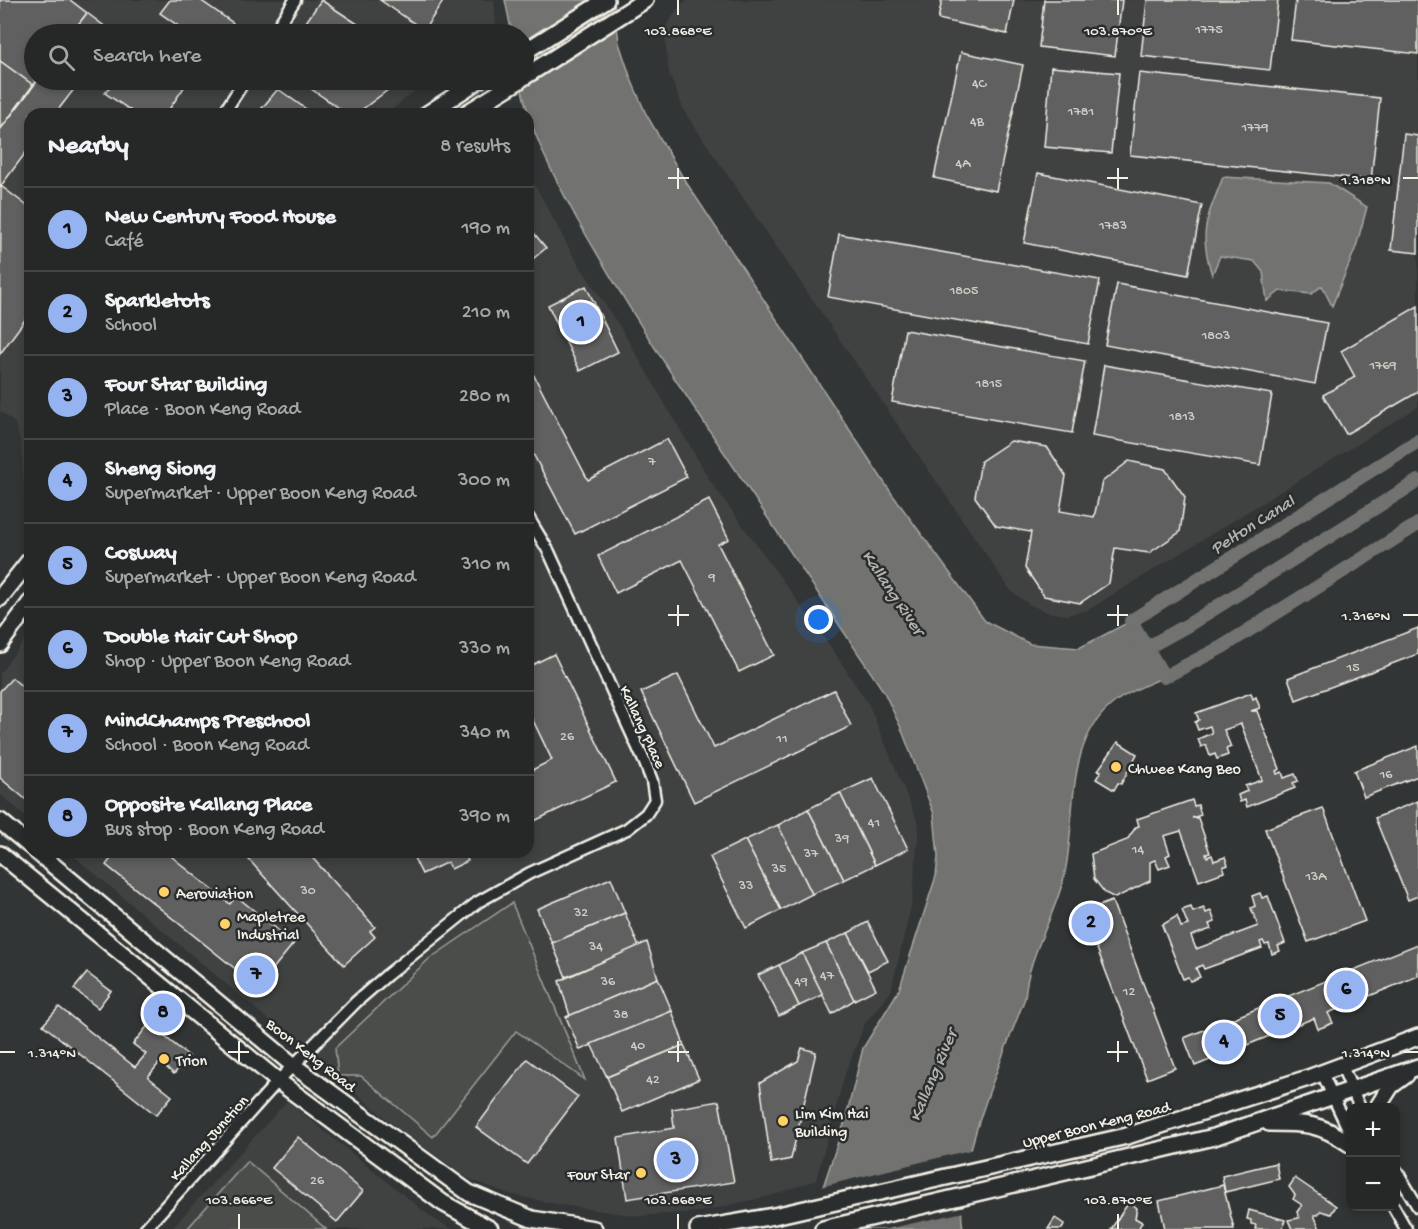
<!DOCTYPE html>
<meta charset="utf-8">
<style>
:root{--surface:#262828;--page:#323434;--text:#f1f3f6;--muted:#a4a6a8;--line:#424445;--accent:#95b2f1}
body{margin:0;font-family:"Gochi Hand",sans-serif;background:var(--page);color:var(--text)}
.controls{position:absolute;right:18px;bottom:18px;display:grid;overflow:hidden;border-radius:12px;box-shadow:0 3px 9px #0003}
.controls button{width:54px;height:54px;display:grid;place-items:center;padding:0;border:0;border-bottom:2px solid var(--line);background:var(--surface);color:var(--text);font:30px sans-serif}
.you{position:absolute;left:819px;top:620px;width:21px;height:21px;margin:-15px;border:4px solid #fff;border-radius:50%;background:#1a73e8;box-shadow:0 0 0 9px #1a73e833}
.badge{display:grid;place-items:center;width:39px;height:39px;border-radius:50%;background:var(--accent);color:#111;font-size:20px;font-weight:700}
.pin{position:absolute;translate:-50% -50%;border:3px solid #fff;box-shadow:0 2px 6px #0006}
.list{margin:0;padding:0;list-style:none}
h2{display:flex;justify-content:space-between;align-items:center;height:78px;margin:0;padding:0 24px;font-size:26px}
h2 small{font-size:20px;font-weight:400;color:var(--muted)}
.list li{display:grid;grid-template-columns:39px 1fr auto;gap:18px;align-items:center;box-sizing:border-box;height:84px;padding:0 24px;border-top:2px solid var(--line)}
.list b{display:block;font-size:22px;white-space:nowrap}
.list p{margin:0;font-size:20px;white-space:nowrap;color:var(--muted)}
.list em{font-size:20px;font-style:normal;color:var(--muted)}
.icon{flex:none;width:33px;height:33px;fill:none;stroke:currentColor;stroke-width:2;stroke-linecap:round;stroke-linejoin:round}
.map{position:relative;flex:none;width:1418px;height:1229px;overflow:hidden}
.search{position:absolute;background:var(--surface);box-shadow:0 3px 9px #0003;left:24px;top:24px;width:510px;height:66px;display:flex;align-items:center;gap:15px;box-sizing:border-box;padding:0 21px;border-radius:33px;color:var(--muted);font-size:22px}
.panel{position:absolute;background:var(--surface);box-shadow:0 3px 9px #0003;left:24px;top:108px;width:510px;height:750px;border-radius:18px}
.map>svg:first-child{display:block}
</style>
<div class="map">
<svg width="1418" height="1229" viewBox="0 0 1418 1229">
<rect width="100%" height="100%" fill="#323535"/>
<filter id="ink" filterUnits="userSpaceOnUse"><feTurbulence type="fractalNoise" baseFrequency=".0167" numOctaves="2"/><feDisplacementMap in="SourceGraphic" scale="12" xChannelSelector="R" yChannelSelector="G"/><feConvolveMatrix kernelMatrix="1 2 1 2 8 2 1 2 1" color-interpolation-filters="sRGB"/></filter>
<g filter="url(#ink)">
<g fill="#404242">
<polygon points="0,0 494,0 496,25 485,34 34,34 34,80 429,80 386,114 30,114 30,543 28,546 21,443 15,423 0,411"/>
<polygon points="688,0 1418,0 1418,407 1088,610 1067,615 1047,612 1028,604 1011,591 684,111 669,73 664,29 681,4"/>
<polygon points="528,172 571,252 623,332 711,482 828,643 869,705 919,825 912,902 891,991 865,1023 845,1074 816,1180 770,1196 698,1212 638,1216 561,1205 509,1194 469,1179 395,1126 69,852 528,852"/>
<polygon points="30,633 30,820 0,794 0,673"/>
<polygon points="287,1101 431,1217 451,1229 171,1229"/>
</g>
<g fill="#4b4d4c" stroke="#a09f9a" stroke-width="1.5">
<polygon points="512,903 585,1080 516,1031 433,1137 361,1076 338,1076 335,1048 429,959"/>
<polygon points="247,1161 326,1229 187,1229"/>
</g>
<g fill="#727370" stroke="#a6a5a0" stroke-width="1.5">
<path d="M 505,0 L 614,0 L 619,43 L 631,79 L 646,114 L 682,176 L 892,494 L 985,621 L 1030,644 L 1079,648 L 1131,621 L 1164,677 C 1147,685 1129,691 1115,702 C 1062,742 1078,820 1064,877 C 1054,919 1028,955 1025,998 C 1003,1057 952,1170 963,1229 L 817,1229 L 823,1187 L 845,1121 L 863,1048 L 899,990 L 936,876 L 938,857 L 934,814 L 901,728 L 884,692 C 814,588 744,484 675,379 C 641,327 609,275 578,221 C 553,175 529,131 520,80 L 524,80 L 524,34 L 512,34 Z"/>
<path d="M 1223,177 L 1329,183 L 1367,207 L 1356,247 L 1332,306 L 1322,286 L 1311,294 L 1280,291 L 1267,301 L 1263,272 L 1254,261 L 1220,256 L 1212,275 C 1198,230 1207,219 1223,177 Z"/>
</g>
<polygon fill="#323535" points="974,1149 964,1212 887,1229 814,1229 820,1187"/>
<g fill="none" stroke-linecap="round" stroke-linejoin="round">
<g stroke="#727370" stroke-width="14">
<polyline points="1418,441 1131,621 1164,677 1222,647 1418,524"/>
<polyline points="1139,652 1188,625 1418,481"/>
</g>
</g>
<g fill="#5f605f" stroke="#f4f1e8" stroke-width="1.5">
<polygon points="0,0 70,0 87,13 71,34 34,34 34,80 38,80 33,85 0,61"/>
<polygon points="170,0 200,0 233,23 225,34 190,34 160,13"/>
<polygon points="321,0 373,34 298,34"/>
<polygon points="380,0 444,0 424,30"/>
<polygon points="942,0 1014,0 1007,34 938,19"/>
<polygon points="1044,0 1122,0 1115,56 1039,47"/>
<polygon points="1147,0 1278,0 1270,70 1141,56"/>
<polygon points="1296,0 1418,0 1418,54 1291,40"/>
<polygon points="87,13 115,34 71,34"/>
<polygon points="961,52 1023,65 996,191 934,178"/>
<polygon points="0,61 33,85 0,130"/>
<polygon points="1051,67 1119,73 1111,153 1044,147"/>
<polygon points="1139,73 1380,98 1371,180 1130,155"/>
<polygon points="38,80 81,80 55,114 30,114 30,147 0,187 0,130"/>
<polygon points="115,80 189,80 166,114 136,114 105,93"/>
<polygon points="298,80 401,80 356,114 348,114"/>
<polygon points="278,89 313,114 257,114"/>
<polygon points="1404,134 1418,136 1418,253 1391,250"/>
<polygon points="1038,173 1202,205 1188,275 1024,243"/>
<polygon points="1,186 30,208 30,313 0,354"/>
<polygon points="528,226 546,248 528,263"/>
<polygon points="839,234 1100,280 1088,344 828,297"/>
<polygon points="1117,284 1327,323 1315,384 1105,345"/>
<polygon points="586,286 618,352 580,371 548,305"/>
<polygon points="1418,306 1418,392 1346,434 1323,395 1355,377 1341,351"/>
<polygon points="905,330 1085,361 1072,433 892,402"/>
<polygon points="1104,365 1272,394 1260,465 1092,436"/>
<polygon points="529,366 588,480 667,439 687,477 575,534 528,444"/>
<polygon points="1011,441 1047,447 1066,476 1060,511 1094,517 1102,482 1129,461 1165,469 1185,497 1180,532 1149,553 1115,548 1109,583 1080,603 1044,596 1025,568 1031,532 996,526 975,497 981,461"/>
<polygon points="709,500 729,539 718,544 774,655 739,672 682,560 616,593 598,556"/>
<polygon points="1418,628 1418,654 1296,700 1288,678"/>
<polygon points="554,654 616,782 528,824 528,772 552,760 528,710 528,667"/>
<polygon points="678,675 714,748 834,690 851,726 694,802 641,692"/>
<polygon points="12,678 30,693 30,803 0,778 0,691"/>
<polygon points="1251,693 1253,699 1256,697 1260,708 1251,711 1257,711 1280,769 1276,771 1277,774 1282,772 1284,778 1295,774 1298,781 1293,783 1295,788 1247,807 1245,800 1240,802 1238,795 1247,791 1245,786 1262,780 1241,724 1224,730 1231,747 1226,749 1228,755 1217,759 1215,754 1210,756 1206,745 1201,747 1198,739 1212,733 1210,726 1198,730 1195,722 1199,720 1196,713"/>
<polygon points="1118,742 1137,754 1121,784 1118,783 1114,790 1096,779 1101,771 1098,770"/>
<polygon points="1418,746 1418,776 1364,797 1354,771"/>
<polygon points="873,778 908,849 875,865 840,793"/>
<polygon points="840,793 875,865 844,880 808,809"/>
<polygon points="1192,800 1194,806 1198,805 1201,815 1192,818 1198,818 1210,853 1206,854 1207,857 1212,855 1214,861 1225,857 1228,865 1223,867 1224,872 1199,881 1181,831 1164,836 1170,854 1166,856 1170,865 1159,869 1155,860 1150,862 1150,881 1115,898 1105,893 1094,879 1091,854 1127,840 1136,827 1139,826 1137,819"/>
<polygon points="1418,801 1418,896 1408,900 1375,818"/>
<polygon points="1323,808 1365,921 1308,942 1265,829"/>
<polygon points="808,809 844,880 812,894 778,825"/>
<polygon points="778,825 812,894 781,910 745,840"/>
<polygon points="745,840 781,910 746,928 710,857"/>
<polygon points="116,852 176,852 172,857 230,904 236,896 294,943 258,987 106,865"/>
<polygon points="242,852 307,852 375,927 370,931 375,937 344,965"/>
<polygon points="411,852 464,852 468,861 451,869 448,862 422,874"/>
<polygon points="611,878 625,913 552,943 537,909"/>
<polygon points="1260,893 1262,898 1268,896 1285,943 1278,946 1280,951 1272,954 1269,944 1265,945 1263,941 1260,942 1262,948 1204,969 1202,965 1196,968 1200,977 1190,981 1188,977 1183,979 1162,925 1177,916 1181,927 1188,925 1182,910 1191,907 1193,912 1204,908 1206,913 1211,911 1215,922 1209,924 1211,929 1191,936 1196,949 1258,926 1251,908 1255,906 1252,896"/>
<polygon points="1112,901 1175,1068 1147,1079 1083,912"/>
<polygon points="625,913 639,947 566,977 552,943"/>
<polygon points="868,922 888,961 868,971 848,933"/>
<polygon points="848,933 876,989 854,1000 826,943"/>
<polygon points="647,942 658,978 570,1016 559,981"/>
<polygon points="826,943 854,1000 832,1014 802,953"/>
<polygon points="1418,944 1418,976 1328,1013 1333,1023 1318,1029 1314,1018 1195,1066 1184,1038"/>
<polygon points="802,953 823,995 799,1006 779,965"/>
<polygon points="779,965 799,1006 779,1016 758,975"/>
<polygon points="87,973 111,991 98,1008 74,989"/>
<polygon points="658,978 672,1011 580,1050 566,1017"/>
<polygon points="59,1007 135,1067 146,1054 133,1044 149,1024 189,1056 174,1074 160,1062 148,1077 172,1096 156,1115 43,1025"/>
<polygon points="672,1011 684,1045 607,1077 591,1044"/>
<polygon points="684,1045 699,1079 622,1112 607,1077"/>
<polygon points="802,1048 816,1052 791,1159 771,1163 760,1083 798,1061"/>
<polygon points="527,1059 578,1097 527,1164 476,1127"/>
<polygon points="719,1101 734,1182 627,1199 618,1138 674,1128 672,1109"/>
<polygon points="298,1137 363,1191 337,1222 272,1168"/>
<polygon points="1276,1163 1279,1179 1225,1192 1222,1176"/>
<polygon points="1295,1178 1336,1206 1331,1214 1321,1211 1318,1215 1314,1215 1320,1229 1292,1229 1288,1220 1299,1218 1297,1212 1302,1205 1293,1199 1295,1195 1289,1187"/>
<polygon points="1223,1185 1234,1229 1165,1229 1159,1201"/>
<polygon points="1129,1202 1137,1208 1135,1218 1142,1222 1138,1229 1111,1229"/>
<polygon points="1249,1210 1285,1220 1283,1229 1255,1229 1256,1225 1251,1224 1251,1220 1247,1219"/>
<polygon points="1055,1218 1064,1224 1062,1229 1048,1229"/>
</g>
<g fill="none" stroke-linecap="round" stroke-linejoin="round">
<g stroke="#f4f1e8" stroke-width="15">
<g id="minor">
<polyline points="273,34 295,0"/>
<polyline points="223,114 245,80"/>
<polyline points="1342,1066 1360,1108"/>
<polyline points="1322,1073 1350,1133"/>
<polyline points="1396,1170 1418,1207"/>
<polyline points="1393,1206 1406,1229"/>
<polyline points="145,1229 278,1081 356,1002 387,975 478,902 530,873 627,829 646,814 655,800 652,781 645,763 549,552 528,517"/>
</g>
</g>
<g stroke="#f4f1e8" stroke-width="20">
<g id="secondary">
<polyline points="524,52 606,0"/>
<polyline points="524,77 645,0"/>
<polyline points="427,114 479,80"/>
<polyline points="465,114 520,80"/>
<polyline points="0,598 30,560"/>
<polyline points="0,644 30,603"/>
<polyline points="0,821 30,846"/>
<polyline points="37,852 294,1066 469,1193 532,1219 594,1229"/>
<polyline points="0,854 278,1081 443,1203 490,1229"/>
<polyline points="1377,1108 1391,1086 1406,1075"/>
<path d="M 1269,1123 C 1305,1123 1320,1123 1350,1144"/>
<polyline points="698,1229 774,1216 1127,1136 1308,1078 1418,1037"/>
<polyline points="823,1229 1214,1137 1418,1067"/>
</g>
</g>
<use href="#minor" stroke="#2a2d2e" stroke-width="10"/>
<use href="#secondary" stroke="#2a2d2e" stroke-width="15"/>
</g>
</g>
<path fill="none" stroke="#f4f1e8" stroke-width="2" d="M 678,0 L 678,15M 1118,0 L 1118,15M 678,168 L 678,189M 1118,168 L 1118,189M 668,178 L 689,178M 1107,178 L 1128,178M 1403,178 L 1418,178M 678,605 L 678,626M 1118,605 L 1118,626M 668,615 L 689,615M 1107,615 L 1128,615M 1403,615 L 1418,615M 239,1041 L 239,1062M 678,1041 L 678,1062M 1118,1041 L 1118,1062M 0,1052 L 15,1052M 228,1052 L 249,1052M 668,1052 L 689,1052M 1107,1052 L 1128,1052M 1403,1052 L 1418,1052M 239,1214 L 239,1229M 678,1214 L 678,1229M 1118,1214 L 1118,1229"/>
<g fill="#ffd166" stroke="#2a2d2e" stroke-width="2">
<circle cx="1116" cy="767" r="6"/>
<circle cx="164" cy="892" r="6"/>
<circle cx="225" cy="924" r="6"/>
<circle cx="164" cy="1059" r="6"/>
<circle cx="783" cy="1121" r="6"/>
<circle cx="641" cy="1173" r="6"/>
</g>
<g text-anchor="middle" stroke-width="5" stroke-linejoin="round" paint-order="stroke">
<g font-size="14" fill="#cfcdc6">
<text x="1209" y="33">1775</text>
<text x="979" y="87">4C</text>
<text x="1081" y="115">1781</text>
<text x="977" y="125">4B</text>
<text x="1255" y="131">1779</text>
<text x="963" y="167">4A</text>
<text x="1113" y="229">1783</text>
<text x="964" y="294">1805</text>
<text x="1216" y="339">1803</text>
<text x="1383" y="369">1769</text>
<text x="989" y="387">1815</text>
<text x="1182" y="420">1813</text>
<text x="652" y="465">7</text>
<text x="712" y="581">9</text>
<text x="1353" y="671">15</text>
<text x="567" y="740">26</text>
<text x="782" y="742">11</text>
<text x="1386" y="778">16</text>
<text x="874" y="826">41</text>
<text x="842" y="842">39</text>
<text x="1138" y="853">14</text>
<text x="811" y="857">37</text>
<text x="779" y="872">35</text>
<text x="1316" y="880">13A</text>
<text x="746" y="889">33</text>
<text x="308" y="894">30</text>
<text x="581" y="916">32</text>
<text x="596" y="950">34</text>
<text x="827" y="979">47</text>
<text x="608" y="985">36</text>
<text x="801" y="985">49</text>
<text x="1129" y="995">12</text>
<text x="621" y="1018">38</text>
<text x="638" y="1049">40</text>
<text x="653" y="1083">42</text>
<text x="317" y="1184">26</text>
</g>
<g font-size="16" fill="#f4f1e8" stroke="#2a2d2e">
<text transform="translate(644 726) rotate(65)" y="6">Kallang Place</text>
<text transform="translate(312 1054) rotate(38)" y="6">Boon Keng Road</text>
<text transform="translate(1096 1123) rotate(-14)" y="6">Upper Boon Keng Road</text>
<text transform="translate(208 1137) rotate(-48)" y="6">Kallang Junction</text>
</g>
<g font-size="16" fill="#f4f1e8" stroke="#2a2d2e" text-anchor="start">
<text x="1128" y="773">Chwee Kang Beo</text>
<text x="176" y="898">Aeroviation</text>
<text x="237" y="921">Mapletree<tspan x="237" dy="18">Industrial</tspan></text>
<text x="176" y="1065">Trion</text>
<text x="795" y="1118">Lim Kim Hai<tspan x="795" dy="18">Building</tspan></text>
<text x="629" y="1179" text-anchor="end">Four Star</text>
</g>
<g font-size="18" font-style="italic" fill="#b3b2ac" stroke="#2a2d2e">
<text transform="translate(1252 524) rotate(-32)" y="6">Pelton Canal</text>
<text transform="translate(894 592) rotate(56)" y="6">Kallang River</text>
<text transform="translate(932 1075) rotate(-67)" y="6">Kallang River</text>
</g>
</g>
<g font-size="15" text-anchor="middle" fill="#f4f1e8" stroke="#2a2d2e" stroke-width="5" stroke-linejoin="round" paint-order="stroke">
<text x="678" y="35">103.868°E</text>
<text x="1118" y="35">103.870°E</text>
<text x="1366" y="184">1.318°N</text>
<text x="1366" y="620">1.316°N</text>
<text x="52" y="1057">1.314°N</text>
<text x="1366" y="1057">1.314°N</text>
<text x="239" y="1204">103.866°E</text>
<text x="678" y="1204">103.868°E</text>
<text x="1118" y="1204">103.870°E</text>
</g>
</svg>
<div class="controls">
<button>+</button>
<button>−</button>
</div>
<div class="you"></div>
<div class="pin badge" style="left:581px;top:322px">1</div>
<div class="pin badge" style="left:1091px;top:923px">2</div>
<div class="pin badge" style="left:676px;top:1160px">3</div>
<div class="pin badge" style="left:1224px;top:1042px">4</div>
<div class="pin badge" style="left:1280px;top:1016px">5</div>
<div class="pin badge" style="left:1346px;top:990px">6</div>
<div class="pin badge" style="left:256px;top:975px">7</div>
<div class="pin badge" style="left:163px;top:1013px">8</div>
<div class="search"><svg class="icon" aria-label="search" viewBox="0 0 24 24"><circle cx="10" cy="10" r="6"/><path d="M15 15l6 6"/></svg>Search here</div>
<section class="panel">
<h2>Nearby<small>8 results</small></h2>
<ul class="list">
<li><span class="badge">1</span><div><b>New Century Food House</b><p>Café</p></div><em>190 m</em></li>
<li><span class="badge">2</span><div><b>Sparkletots</b><p>School</p></div><em>210 m</em></li>
<li><span class="badge">3</span><div><b>Four Star Building</b><p>Place · Boon Keng Road</p></div><em>280 m</em></li>
<li><span class="badge">4</span><div><b>Sheng Siong</b><p>Supermarket · Upper Boon Keng Road</p></div><em>300 m</em></li>
<li><span class="badge">5</span><div><b>Cosway</b><p>Supermarket · Upper Boon Keng Road</p></div><em>310 m</em></li>
<li><span class="badge">6</span><div><b>Double Hair Cut Shop</b><p>Shop · Upper Boon Keng Road</p></div><em>330 m</em></li>
<li><span class="badge">7</span><div><b>MindChamps Preschool</b><p>School · Boon Keng Road</p></div><em>340 m</em></li>
<li><span class="badge">8</span><div><b>Opposite Kallang Place</b><p>Bus stop · Boon Keng Road</p></div><em>390 m</em></li>
</ul>
</section>
</div>
